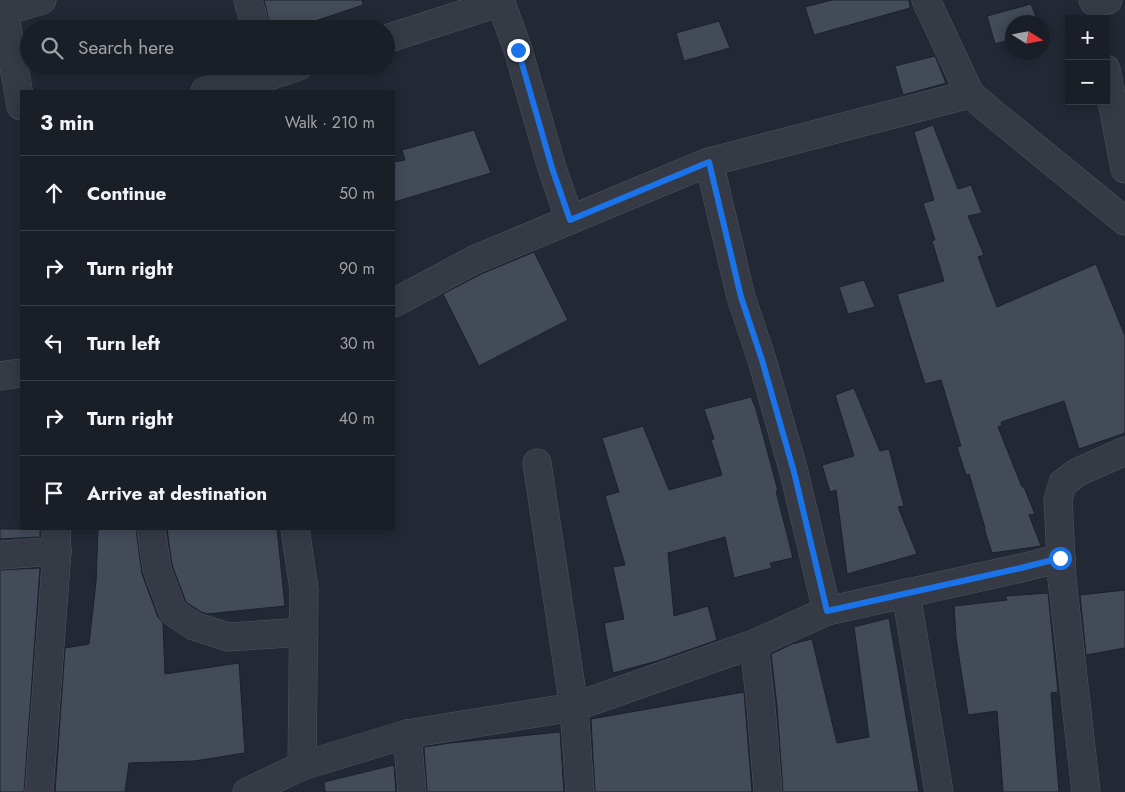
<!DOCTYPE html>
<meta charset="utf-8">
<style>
:root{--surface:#1a1e27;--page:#272b33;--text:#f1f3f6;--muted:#9fa2a7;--line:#383c44}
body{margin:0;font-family:Jost,sans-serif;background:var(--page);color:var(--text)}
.controls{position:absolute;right:15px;top:15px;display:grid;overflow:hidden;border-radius:0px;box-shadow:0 2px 12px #0003}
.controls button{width:45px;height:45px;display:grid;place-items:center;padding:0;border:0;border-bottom:1px solid var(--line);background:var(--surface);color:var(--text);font:25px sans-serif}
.compass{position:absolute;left:1005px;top:15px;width:45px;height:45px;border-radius:50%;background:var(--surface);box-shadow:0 2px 12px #0003;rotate:101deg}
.stop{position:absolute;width:15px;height:15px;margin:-11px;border:4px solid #1a73e8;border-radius:50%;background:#fff}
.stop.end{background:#1a73e8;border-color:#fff;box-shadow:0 1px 5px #0008}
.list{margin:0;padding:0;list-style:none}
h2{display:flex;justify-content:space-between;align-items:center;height:65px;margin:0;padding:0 20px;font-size:21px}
h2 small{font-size:16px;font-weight:400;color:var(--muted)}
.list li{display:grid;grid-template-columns:32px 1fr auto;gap:15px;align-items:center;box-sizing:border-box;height:75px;padding:0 20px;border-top:1px solid var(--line)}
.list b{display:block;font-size:19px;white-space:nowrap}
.list em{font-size:16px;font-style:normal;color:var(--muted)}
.icon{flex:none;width:28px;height:28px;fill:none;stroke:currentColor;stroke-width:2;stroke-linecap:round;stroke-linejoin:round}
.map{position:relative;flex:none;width:1125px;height:792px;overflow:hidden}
.search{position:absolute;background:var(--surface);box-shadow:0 2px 12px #0003;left:20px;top:20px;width:375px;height:55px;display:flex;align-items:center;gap:12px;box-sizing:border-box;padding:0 18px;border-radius:28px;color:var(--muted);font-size:19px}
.panel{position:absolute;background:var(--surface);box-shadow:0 2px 12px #0003;left:20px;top:90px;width:375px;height:440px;border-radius:0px}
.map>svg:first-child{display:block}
</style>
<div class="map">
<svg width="1125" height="792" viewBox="0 0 1125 792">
<rect width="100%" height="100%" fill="#222834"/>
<g fill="#434b59" stroke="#1c212c">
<polygon points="264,0 362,0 363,5 291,29 271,29"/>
<polygon points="832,0 909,0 910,8 814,35 805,7"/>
<polygon points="1031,4 1038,22 1012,22 1012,39 995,44 987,16"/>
<polygon points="719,21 730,48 684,61 676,33"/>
<polygon points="935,56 946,83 903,95 895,66"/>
<polygon points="933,125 958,189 971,185 982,213 968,216 984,255 978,257 997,307 1096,264 1125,336 1125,433 1079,449 1064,401 1001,422 1002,425 998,427 1022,487 1024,487 1035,514 1029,515 1041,546 992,553 984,528 985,528 969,474 966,475 957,447 961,446 941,380 925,384 897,294 944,281 932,241 935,240 923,203 934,200 914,132"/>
<polygon points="474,130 491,173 394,202 394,162 405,160 402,150"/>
<polygon points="534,252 568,320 479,366 443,294 481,274"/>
<polygon points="864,280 875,307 848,314 839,287"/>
<polygon points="854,388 880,451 889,449 904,506 898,507 917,554 847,574 836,490 830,492 822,465 854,456 835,395"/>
<polygon points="751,397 756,409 778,491 776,491 793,558 770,563 772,568 734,578 725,537 668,553 674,616 708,606 717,640 657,661 613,673 604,623 624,619 613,567 625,565 605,496 619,492 602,438 643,426 669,490 722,475 711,440 714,439 704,409"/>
<polygon points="0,529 40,529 40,537 0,539"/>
<polygon points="98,529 136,529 142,574 158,617 163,623 165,674 239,663 245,753 194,761 129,763 125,792 55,792 65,648 89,644 96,582"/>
<polygon points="167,529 277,529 285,606 207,614 201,612 186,602 172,565"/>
<polygon points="40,568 24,792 0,792 0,570"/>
<polygon points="1125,590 1125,648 1086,655 1080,595"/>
<polygon points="1048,593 1058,692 1051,693 1059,792 1003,792 997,711 968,715 956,638 954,606 1007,600 1005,596"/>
<polygon points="889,618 919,792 783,792 777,706 771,654 792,644 812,639 837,743 869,737 854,627"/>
<polygon points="744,692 752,792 595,792 591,719"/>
<polygon points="560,732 564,792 427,792 424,747 450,743"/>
<polygon points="394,765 396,792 325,792 324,782"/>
</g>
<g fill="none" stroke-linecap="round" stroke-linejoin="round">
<g stroke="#4f5560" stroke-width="29">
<g id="minor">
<polyline points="2,0 21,106"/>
<polyline points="248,0 256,29"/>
<polyline points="500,0 518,50 552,168 570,220"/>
<polyline points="926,0 970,94 996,116 1125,221"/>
<polyline points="1093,0 1094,2 1108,0"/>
<polyline points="4,11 42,0"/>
<polyline points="386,39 501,2"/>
<polyline points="1106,69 1125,169"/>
<polyline points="205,91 269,76 299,66"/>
<polyline points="709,162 741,297 762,360 794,472 827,611"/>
<polyline points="394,303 474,260 709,162 970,94"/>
<polyline points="0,376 21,373"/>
<polyline points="537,463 574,707 580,792"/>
<polyline points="151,529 157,569 173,612 194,626 228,637 304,632"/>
<polyline points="295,529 304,589 302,766"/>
<polyline points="0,555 57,551"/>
<polyline points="906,593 939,792"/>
<polyline points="754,644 761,707 768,792"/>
<polyline points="407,734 412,792"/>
<polyline points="39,792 57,551 56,529"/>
<polyline points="247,792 302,766 407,734 574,707 754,644 827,611 1021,568 1061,558"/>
<polyline points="1086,792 1062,579 1058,499 1063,483 1078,472 1125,451"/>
</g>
</g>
<use href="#minor" stroke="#353a45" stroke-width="28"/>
</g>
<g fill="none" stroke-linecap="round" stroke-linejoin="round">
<polyline stroke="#1a73e8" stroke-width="6" points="518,50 552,168 570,220 709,162 741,297 762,360 794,472 827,611 1021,568 1060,558"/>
</g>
</svg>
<div class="controls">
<button>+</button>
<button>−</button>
</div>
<svg class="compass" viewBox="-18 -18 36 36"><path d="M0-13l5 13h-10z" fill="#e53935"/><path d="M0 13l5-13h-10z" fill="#9fa2a7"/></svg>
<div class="stop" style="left:1060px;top:558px"></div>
<div class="stop end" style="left:518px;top:50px"></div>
<div class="search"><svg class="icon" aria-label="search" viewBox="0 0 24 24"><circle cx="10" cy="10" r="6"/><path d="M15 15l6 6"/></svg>Search here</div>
<section class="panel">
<h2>3 min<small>Walk · 210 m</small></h2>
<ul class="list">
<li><svg class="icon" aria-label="ahead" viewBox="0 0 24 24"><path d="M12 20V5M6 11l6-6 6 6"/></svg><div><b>Continue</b></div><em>50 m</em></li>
<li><svg class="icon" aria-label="right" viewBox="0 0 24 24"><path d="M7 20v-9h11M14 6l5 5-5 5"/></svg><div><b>Turn right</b></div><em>90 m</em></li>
<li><svg class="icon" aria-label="left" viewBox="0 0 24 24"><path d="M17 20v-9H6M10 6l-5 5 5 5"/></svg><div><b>Turn left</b></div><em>30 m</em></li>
<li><svg class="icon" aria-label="right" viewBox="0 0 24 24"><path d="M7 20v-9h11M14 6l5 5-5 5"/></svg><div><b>Turn right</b></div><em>40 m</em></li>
<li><svg class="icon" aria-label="arrive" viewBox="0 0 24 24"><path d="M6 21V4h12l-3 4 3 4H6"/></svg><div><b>Arrive at destination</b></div></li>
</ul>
</section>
</div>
